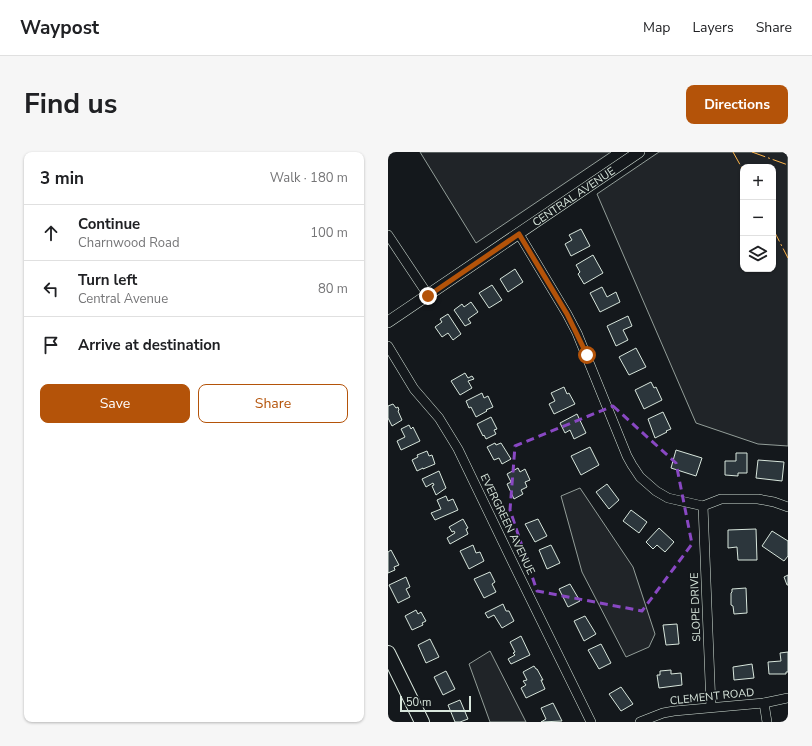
<!DOCTYPE html>
<meta charset="utf-8">
<style>
:root{--surface:#fff;--page:#f6f6f6;--text:#202124;--muted:#757577;--line:#e0e0e0;--accent:#b45309}
body{margin:0;font-family:"Nunito Sans",sans-serif;background:var(--page);color:var(--text)}
.controls{position:absolute;right:12px;top:12px;display:grid;overflow:hidden;border-radius:8px;box-shadow:0 1px 3px #0004}
.controls button{width:36px;height:36px;display:grid;place-items:center;padding:0;border:0;border-bottom:1px solid var(--line);background:var(--surface);color:var(--text);font:20px sans-serif}
.scale{position:absolute;left:12px;bottom:10px;width:71px;box-sizing:border-box;padding-left:4px;border:2px solid #d8e6dc;border-top:0;font-size:11px;line-height:14px;white-space:nowrap;color:#d8e6dc;-webkit-text-stroke:3px #14181c;paint-order:stroke}
.stop{position:absolute;width:12px;height:12px;margin:-9px;border:3px solid #b45309;border-radius:50%;background:#fff}
.stop.end{background:#b45309;border-color:#fff;box-shadow:0 1px 4px #0008}
.list{margin:0;padding:0;list-style:none}
h2{display:flex;justify-content:space-between;align-items:center;height:52px;margin:0;padding:0 16px;font-size:17px}
h2 small{font-size:13px;font-weight:400;color:var(--muted)}
.list li{display:grid;grid-template-columns:26px 1fr auto;gap:12px;align-items:center;box-sizing:border-box;height:56px;padding:0 16px;border-top:1px solid var(--line)}
.list b{display:block;font-size:15px;white-space:nowrap}
.list p{margin:0;font-size:13px;white-space:nowrap;color:var(--muted)}
.list em{font-size:13px;font-style:normal;color:var(--muted)}
.actions{display:flex;gap:8px;padding:12px 16px}
.actions a{flex:1;padding:9px 0;border:1px solid var(--accent);border-radius:8px;text-align:center;font-size:14px;color:var(--accent)}
.actions .main{background:var(--accent);color:#fff}
.icon{flex:none;width:22px;height:22px;fill:none;stroke:currentColor;stroke-width:2;stroke-linecap:round;stroke-linejoin:round}
.map{position:relative;flex:none;width:400px;height:570px;overflow:hidden;border-radius:8px}
header{display:flex;align-items:center;gap:24px;box-sizing:border-box;height:56px;padding:0 20px;background:var(--surface);border-bottom:1px solid var(--line)}
header strong{font-size:19px}
nav{display:flex;gap:22px;margin-inline-start:auto;font-size:14px}
.intro{display:flex;align-items:center;justify-content:space-between;box-sizing:border-box;height:96px;padding:0 24px}
h1{margin:0;font-size:28px}
.button{padding:10px 18px;border-radius:8px;background:var(--accent);color:#fff;font-size:14px;font-weight:700}
main{display:flex;gap:24px;padding:0 24px}
aside{flex:1;background:var(--surface);border-radius:8px;box-shadow:0 1px 3px #0004}
.map>svg:first-child{display:block}
</style>
<header>
<strong>Waypost</strong>
<nav><a>Map</a><a>Layers</a><a>Share</a></nav>
</header>
<div class="intro"><h1>Find us</h1><a class="button">Directions</a></div>
<main>
<aside>
<h2>3 min<small>Walk · 180 m</small></h2>
<ul class="list">
<li><svg class="icon" aria-label="ahead" viewBox="0 0 24 24"><path d="M12 20V5M6 11l6-6 6 6"/></svg><div><b>Continue</b><p>Charnwood Road</p></div><em>100 m</em></li>
<li><svg class="icon" aria-label="left" viewBox="0 0 24 24"><path d="M17 20v-9H6M10 6l-5 5 5 5"/></svg><div><b>Turn left</b><p>Central Avenue</p></div><em>80 m</em></li>
<li><svg class="icon" aria-label="arrive" viewBox="0 0 24 24"><path d="M6 21V4h12l-3 4 3 4H6"/></svg><div><b>Arrive at destination</b></div></li>
</ul>
<div class="actions"><a class="main">Save</a><a>Share</a></div>
</aside>
<div class="map">
<svg width="400" height="570" viewBox="0 0 400 570">
<rect width="100%" height="100%" fill="#14181c"/>
<g fill="#202428" stroke="#939e99" fill-rule="evenodd">
<polygon points="32,0 223,0 88,91"/>
<path d="M 271,0 L 400,0 L 400,294 L 370,292 L 308,271 L 209,42 ZM 355,15 L 385,15 L 385,117 L 355,117 Z"/>
<polygon points="192,336 245,415 267,482 261,495 238,505 194,420 173,344"/>
<polygon points="102,499 138,570 102,570 81,512"/>
</g>
<g fill="#2c363c" stroke="#d8e6dc">
<polygon points="193,77 202,94 183,104 177,92 184,88 181,83"/>
<polygon points="205,103 215,121 196,132 190,122 192,120 188,113"/>
<polygon points="127,117 135,130 120,140 112,127"/>
<polygon points="104,133 114,148 101,156 91,141"/>
<polygon points="214,135 219,145 228,140 232,150 212,160 202,141"/>
<polygon points="83,150 90,160 80,167 83,171 77,174 66,158 74,152 76,155"/>
<polygon points="60,162 73,182 65,188 60,181 54,185 47,175 54,170 52,167"/>
<polygon points="240,164 244,174 235,178 240,188 228,194 219,174"/>
<polygon points="248,196 258,215 241,223 231,205"/>
<polygon points="77,221 80,226 84,224 86,227 80,229 84,236 72,243 63,229"/>
<polygon points="263,230 266,236 268,235 274,248 256,257 247,238"/>
<polygon points="176,235 179,242 181,241 187,252 166,262 161,252 167,249 163,241"/>
<polygon points="94,241 96,246 100,244 105,255 98,258 99,259 88,265 83,255 81,256 78,249"/>
<polygon points="5,252 8,256 10,255 11,258 10,259 14,268 4,274 0,266 0,254"/>
<polygon points="275,260 283,277 278,279 279,280 267,286 260,267"/>
<polygon points="189,262 198,281 186,287 182,278 177,281 172,271"/>
<polygon points="103,265 109,277 106,278 108,282 98,287 96,283 95,284 89,272"/>
<polygon points="21,273 23,277 25,275 32,289 13,298 9,289 17,285 13,277"/>
<polygon points="107,291 108,293 113,291 123,307 114,312 111,306 106,308 99,295"/>
<polygon points="202,295 211,313 193,323 183,304"/>
<polygon points="288,298 314,306 308,324 283,316"/>
<polygon points="39,299 41,304 44,303 47,312 35,317 35,316 29,319 24,308 30,305 29,303"/>
<polygon points="348,301 359,301 359,321 350,321 350,324 337,323 337,309 348,309"/>
<polygon points="370,308 396,310 394,329 368,326"/>
<polygon points="130,316 132,320 137,317 142,328 137,330 139,335 133,338 135,342 126,347 119,332 123,330 119,322"/>
<polygon points="51,319 58,336 48,343 44,334 46,333 45,331 38,335 34,327"/>
<polygon points="219,332 231,348 221,357 208,340"/>
<polygon points="58,344 60,349 65,347 70,358 47,368 43,361 53,357 49,348"/>
<polygon points="243,358 259,370 251,381 235,369"/>
<polygon points="75,367 80,376 78,377 80,382 62,392 59,386 67,381 66,379 64,380 61,375"/>
<polygon points="150,367 159,384 147,390 137,372"/>
<polygon points="271,376 286,390 277,400 269,393 265,397 258,390"/>
<polygon points="368,377 369,408 350,408 349,395 340,396 340,378"/>
<polygon points="384,379 400,389 400,404 396,409 374,394"/>
<polygon points="85,393 88,401 92,400 96,409 81,417 72,399"/>
<polygon points="163,393 172,411 159,417 151,398"/>
<polygon points="3,398 11,413 6,415 7,418 0,421 0,400"/>
<polygon points="102,420 107,430 104,432 108,440 96,446 86,427"/>
<polygon points="400,423 400,433 399,433 396,425"/>
<polygon points="18,425 22,435 18,437 22,445 10,451 1,433"/>
<polygon points="182,432 192,449 180,455 171,437"/>
<polygon points="358,436 359,461 346,462 345,454 343,453 343,441 344,440 344,437"/>
<polygon points="115,452 118,459 121,459 126,469 114,476 106,463 100,466 97,461"/>
<polygon points="28,458 30,462 33,460 38,469 34,471 35,473 24,478 17,464"/>
<polygon points="197,464 208,482 196,489 186,469"/>
<polygon points="289,472 291,492 278,493 275,473"/>
<polygon points="133,484 142,503 123,512 120,507 127,503 125,501 127,500 122,490"/>
<polygon points="42,487 51,505 38,511 30,493"/>
<polygon points="213,492 223,511 211,517 200,498"/>
<polygon points="400,500 400,520 398,520 398,522 381,522 380,510 393,509 392,501"/>
<polygon points="364,512 366,526 346,528 345,515"/>
<polygon points="146,514 148,517 149,517 155,528 153,528 157,537 138,546 133,536 138,533 135,529 139,528 135,520"/>
<polygon points="283,518 283,522 293,521 294,533 271,536 269,523 272,523 272,519"/>
<polygon points="58,519 67,537 55,543 46,525"/>
<polygon points="233,535 245,552 233,559 221,542"/>
<polygon points="72,548 80,567 72,570 67,570 60,553"/>
<polygon points="165,551 174,569 153,570 158,567 153,556"/>
</g>
<g fill="none" stroke-linecap="round" stroke-linejoin="round">
<g stroke="#d8e6dc" stroke-width="10">
<g id="minor">
<polyline points="131,82 179,162 189,181 239,304 244,313 252,325 268,339 280,346 315,354 333,347 370,347 386,350 400,355"/>
<polyline points="0,83 40,143"/>
<polyline points="0,194 26,237 51,266 70,297 125,411 203,570"/>
<polyline points="315,354 323,555"/>
<polyline points="376,551 379,570"/>
<polyline points="252,570 275,561 286,559 376,551 400,546"/>
</g>
</g>
<g stroke="#d8e6dc" stroke-width="12">
<g id="tertiary">
<path id="s1" d="M 0,170 L 251,0"/>
</g>
</g>
<g stroke="#d8e6dc" stroke-width="16">
<polyline id="primary" points="0,501 34,570"/>
</g>
<use href="#minor" stroke="#14181c" stroke-width="9"/>
<use href="#tertiary" stroke="#14181c" stroke-width="11"/>
<use href="#primary" stroke="#14181c" stroke-width="14"/>
<g stroke="#ffb74d" stroke-width="1" stroke-dasharray="14 3 2 3" stroke-linecap="butt">
<polyline points="345,0 355,18"/>
<polyline points="364,0 400,13"/>
<polyline points="385,77 400,106"/>
</g>
</g>
<g fill="none" stroke-linecap="round" stroke-linejoin="round">
<polyline stroke="#b45309" stroke-width="5" points="40,144 131,82 179,162 199,203"/>
</g>
<path fill="none" stroke="#8948c3" stroke-width="3" stroke-dasharray="8 5" stroke-linejoin="round" d="M 225,254 L 288,311 L 304,392 L 254,459 L 149,439 L 122,358 L 127,294 Z"/>
<g text-anchor="middle" stroke-width="3" stroke-linejoin="round" paint-order="stroke">
<g font-size="11" fill="#d8e6dc" stroke="#14181c">
<text dy="4" stroke="none"><textPath href="#s1" startOffset="224">CENTRAL AVENUE</textPath></text>
<text transform="translate(120 372) rotate(64)" y="4">EVERGREEN AVENUE</text>
<text transform="translate(307 455) rotate(-92)" y="4">SLOPE DRIVE</text>
<text transform="translate(324 544) rotate(-6)" y="4">CLEMENT ROAD</text>
</g>
</g>
</svg>
<div class="controls">
<button>+</button>
<button>−</button>
<button><svg class="icon" aria-label="layers" viewBox="0 0 24 24"><path d="M12 4l9 5-9 5-9-5zM3 14l9 5 9-5"/></svg></button>
</div>
<div class="scale">50 m</div>
<div class="stop" style="left:199px;top:203px"></div>
<div class="stop end" style="left:40px;top:144px"></div>
</div>
</main>
